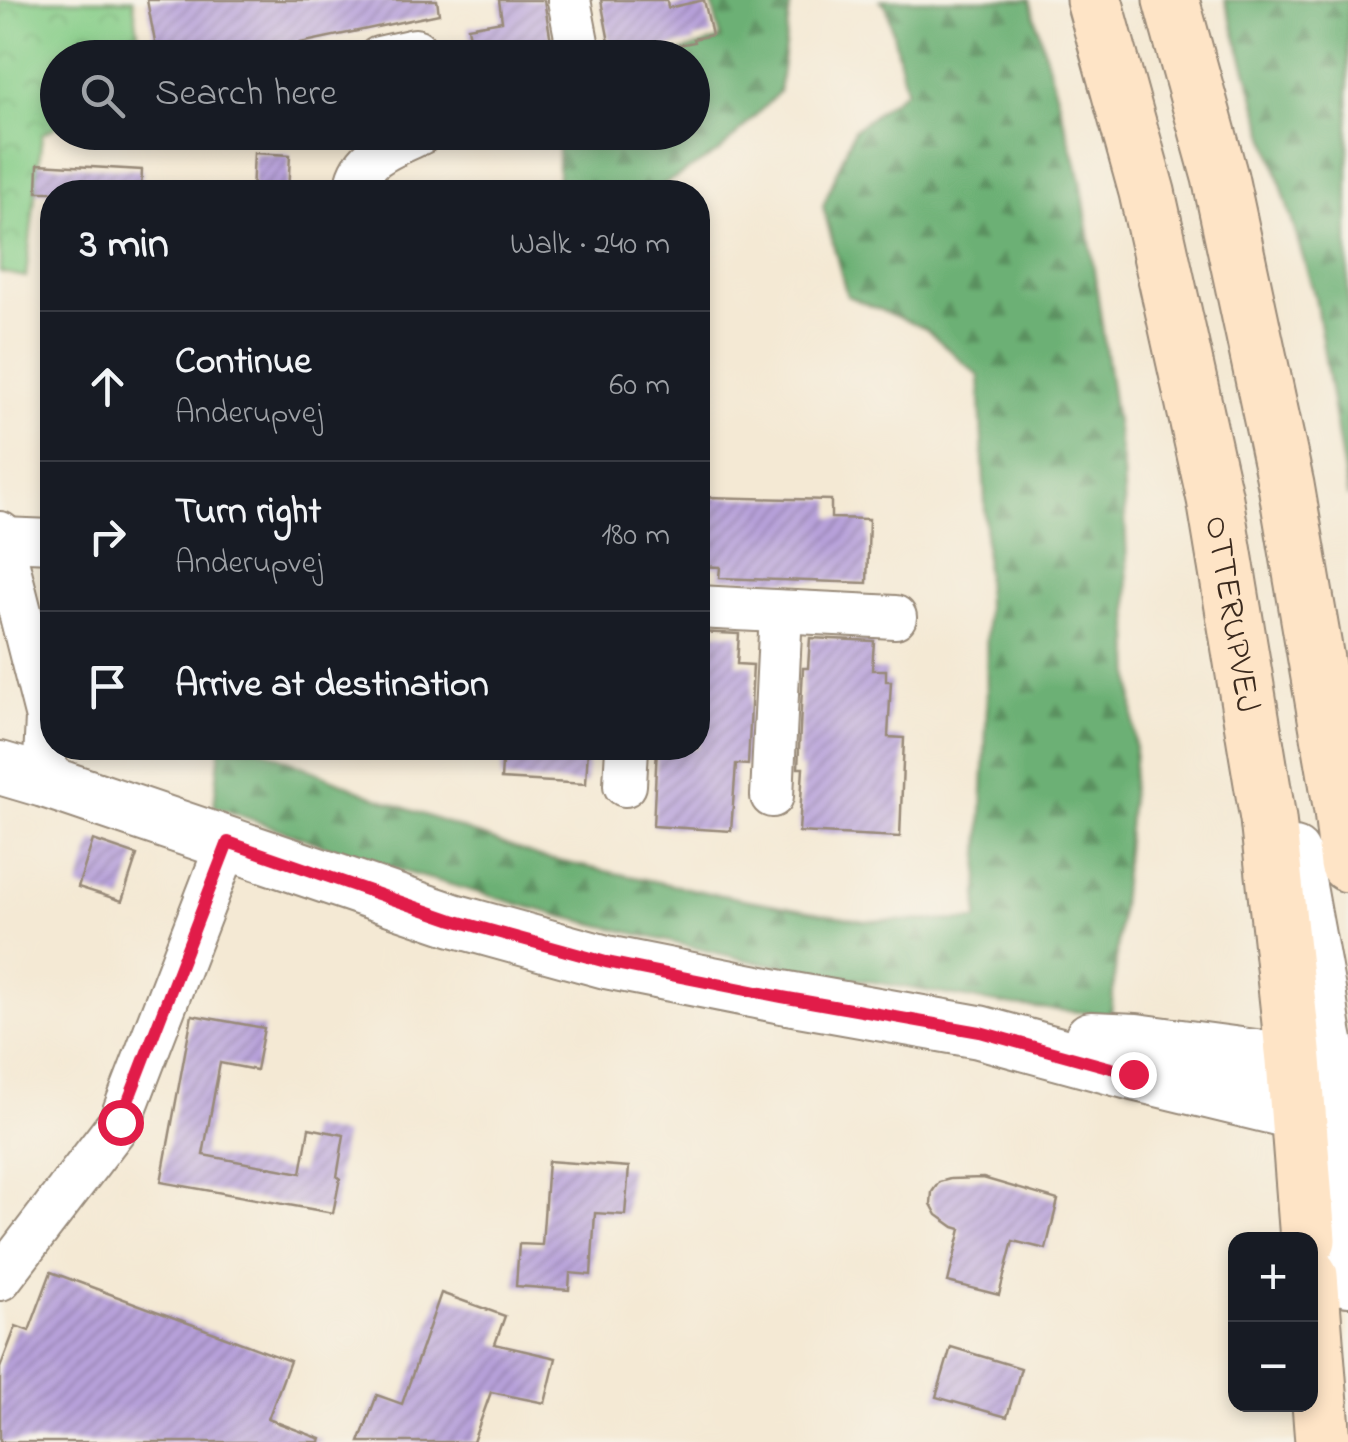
<!DOCTYPE html>
<meta charset="utf-8">
<style>
:root{--surface:#171b24;--page:#20242c;--text:#f1f3f6;--muted:#9ea1a6;--line:#363941}
body{margin:0;font-family:"Indie Flower",sans-serif;background:var(--page);color:var(--text)}
.controls{position:absolute;right:30px;bottom:30px;display:grid;overflow:hidden;border-radius:20px;box-shadow:0 5px 15px #0003}
.controls button{width:90px;height:90px;display:grid;place-items:center;padding:0;border:0;border-bottom:2px solid var(--line);background:var(--surface);color:var(--text);font:50px sans-serif}
.stop{position:absolute;width:30px;height:30px;margin:-22px;border:8px solid #e11d48;border-radius:50%;background:#fff}
.stop.end{background:#e11d48;border-color:#fff;box-shadow:0 2px 10px #0008}
.list{margin:0;padding:0;list-style:none}
h2{display:flex;justify-content:space-between;align-items:center;height:130px;margin:0;padding:0 40px;font-size:42px}
h2 small{font-size:32px;font-weight:400;color:var(--muted)}
.list li{display:grid;grid-template-columns:65px 1fr auto;gap:30px;align-items:center;box-sizing:border-box;height:150px;padding:0 40px;border-top:2px solid var(--line)}
.list b{display:block;font-size:38px;white-space:nowrap}
.list p{margin:0;font-size:32px;white-space:nowrap;color:var(--muted)}
.list em{font-size:32px;font-style:normal;color:var(--muted)}
.icon{flex:none;width:55px;height:55px;fill:none;stroke:currentColor;stroke-width:2;stroke-linecap:round;stroke-linejoin:round}
.map{position:relative;flex:none;width:1348px;height:1442px;overflow:hidden}
.search{position:absolute;background:var(--surface);box-shadow:0 5px 15px #0003;left:40px;top:40px;width:670px;height:110px;display:flex;align-items:center;gap:25px;box-sizing:border-box;padding:0 35px;border-radius:55px;color:var(--muted);font-size:38px}
.panel{position:absolute;background:var(--surface);box-shadow:0 5px 15px #0003;left:40px;top:180px;width:670px;height:580px;border-radius:40px}
.map>svg:first-child{display:block}
</style>
<div class="map">
<svg width="1348" height="1442" viewBox="0 0 1348 1442">
<defs>
<pattern id="forest-firs" width="22" height="20" patternUnits="userSpaceOnUse" patternTransform="scale(2.5)"><rect width="22" height="20" fill="#6cb074"/><path d="M5 1l3.5 6h-7zM16 11l3.5 6h-7z" fill="#5a8f5f"/></pattern>
<pattern id="park-crowns" width="20" height="18" patternUnits="userSpaceOnUse" patternTransform="scale(2.5)"><rect width="20" height="18" fill="#86cd88"/><path d="M2 6a3 3 0 1 1 6 0M12 15a3 3 0 1 1 6 0" fill="none" stroke="#75b075"/></pattern>
<pattern id="building-hatch" width="6" height="6" patternUnits="userSpaceOnUse" patternTransform="scale(2.5)"><rect width="6" height="6" fill="#b7a1da"/><path d="M-1 1l2-2M0 6l6-6M5 7l2-2" fill="none" stroke="#9683b0"/></pattern>
</defs>
<rect width="100%" height="100%" fill="#f7f3e8"/>
<filter id="ink" filterUnits="userSpaceOnUse"><feTurbulence type="fractalNoise" baseFrequency=".01" numOctaves="2"/><feDisplacementMap in="SourceGraphic" scale="20" xChannelSelector="R" yChannelSelector="G"/><feConvolveMatrix kernelMatrix="1 2 1 2 8 2 1 2 1" color-interpolation-filters="sRGB"/></filter>
<filter id="wash" filterUnits="userSpaceOnUse"><feTurbulence type="fractalNoise" baseFrequency=".0048" numOctaves="4" result="noise"/><feDisplacementMap in="SourceGraphic" scale="40" xChannelSelector="R" yChannelSelector="G"/><feGaussianBlur stdDeviation="2.25" result="paint"/><feColorMatrix in="noise" values="0 0 0 0 0 0 0 0 0 0 0 0 0 0 0 0 0 1.4 0 .05"/><feComposite in="paint" operator="in"/></filter>
<g filter="url(#wash)">
<rect width="100%" height="100%" fill="#f4e9d4"/>
<g fill="url(#forest-firs)" stroke="#546d49" stroke-width="2.5">
<polygon points="711,0 791,0 779,92 720,151 651,192 558,192 558,133 692,132 692,58 664,57 721,39"/>
<polygon points="880,0 1030,0 1081,181 1123,471 1135,751 1111,1015 1014,1006 751,961 561,916 370,862 214,806 220,748 259,748 375,797 539,857 705,892 864,921 977,920 987,708 985,502 979,376 926,329 847,296 823,206 854,130 906,90 887,7"/>
<polygon points="1225,0 1348,0 1348,498 1315,297"/>
</g>
<polygon fill="url(#park-crowns)" stroke="#607c53" stroke-width="2.5" points="0,0 133,0 142,57 58,58 57,126 42,134 26,277 0,272"/>
<g id="blocks">
<g fill="url(#building-hatch)">
<polygon points="147,0 437,0 439,14 229,58 158,58"/>
<polygon points="499,0 544,0 552,47 491,58 474,58 468,27 502,21"/>
<polygon points="601,0 667,0 668,8 704,0 712,35 693,39 694,42 612,58"/>
<polygon points="254,153 290,155 288,192 252,192"/>
<polygon points="38,164 142,170 141,192 37,192"/>
<polygon points="707,497 831,500 831,518 869,519 867,583 719,578 720,567 698,566 698,519 706,520"/>
<polygon points="698,632 739,634 737,664 753,665 748,765 736,764 731,831 653,826 657,748 698,748"/>
<polygon points="810,638 874,641 872,670 886,670 886,681 891,681 888,737 904,738 900,837 799,832 803,768 798,768 803,668 808,668"/>
<polygon points="503,748 588,748 586,784 501,779"/>
<polygon points="93,840 137,855 122,901 78,887"/>
<polygon points="192,1015 264,1028 256,1070 220,1063 203,1155 301,1173 309,1128 344,1135 337,1177 340,1178 333,1213 161,1182"/>
<polygon points="548,1161 629,1167 625,1215 595,1213 591,1275 570,1273 569,1290 516,1286 519,1244 542,1245"/>
<polygon points="983,1178 1058,1200 1046,1249 1013,1241 999,1295 948,1282 961,1229 954,1227 937,1215 931,1204 932,1192 939,1182 950,1179"/>
<polygon points="51,1272 290,1361 268,1419 321,1439 320,1442 0,1442 0,1368 16,1326 29,1331"/>
<polygon points="441,1293 505,1316 495,1344 556,1358 545,1403 491,1392 473,1442 359,1442 377,1395 402,1404"/>
<polygon points="951,1347 1021,1368 1007,1417 936,1397"/>
</g>
</g>
</g>
<g filter="url(#ink)">
<use href="#blocks" fill-opacity="0" stroke="#988a79" stroke-width="2.5"/>
<g fill="none" stroke-linecap="round" stroke-linejoin="round">
<g stroke="#988a79" stroke-width="46">
<g id="minor">
<polyline points="569,0 580,58"/>
<polyline points="379,58 415,50 418,58"/>
<path d="M 356,192 C 359,154 393,147 422,132"/>
<polyline points="0,533 47,718 44,781"/>
<polyline points="2,539 52,541"/>
<polyline points="698,607 895,617"/>
<polyline points="625,785 627,748"/>
<polyline points="772,796 781,612"/>
<polyline points="0,1279 120,1122 228,842"/>
</g>
</g>
<g stroke="#988a79" stroke-width="56">
<g id="tertiary">
<polyline points="0,768 44,781 453,920 606,962 782,997 979,1032 1133,1074 1348,1126"/>
<path d="M 1294,854 C 1302,898 1310,941 1318,985 C 1326,1027 1322,1050 1348,1088"/>
<polyline points="1091,1038 1136,1040 1336,1067"/>
<polyline points="1314,1096 1330,1122 1338,1173 1348,1280"/>
</g>
</g>
<g stroke="#988a79" stroke-width="59">
<g id="secondary">
<path id="s1" d="M 1094,0 L 1147,192 L 1215,499 L 1268,819 L 1294,1060 L 1308,1240"/>
<polyline points="1171,0 1220,177 1286,485 1342,811 1348,864"/>
<polyline points="1310,1276 1323,1442"/>
</g>
</g>
<use href="#minor" stroke="#fff" stroke-width="42"/>
<use href="#tertiary" stroke="#fff" stroke-width="52"/>
<use href="#secondary" stroke="#fee4c6" stroke-width="55"/>
</g>
</g>
<g fill="none" stroke-linecap="round" stroke-linejoin="round" filter="url(#ink)">
<polyline stroke="#e11d48" stroke-width="12" points="120,1122 228,842 453,920 606,962 782,997 980,1032 1133,1074"/>
</g>
<g text-anchor="middle" stroke-width="8" stroke-linejoin="round" paint-order="stroke">
<g font-size="35" fill="#3b2a1e" stroke="#f7f3e8">
<text dy="12" stroke="none"><textPath href="#s1" startOffset="630">OTTERUPVEJ</textPath></text>
</g>
</g>
</svg>
<div class="controls">
<button>+</button>
<button>−</button>
</div>
<div class="stop" style="left:120px;top:1122px"></div>
<div class="stop end" style="left:1133px;top:1074px"></div>
<div class="search"><svg class="icon" aria-label="search" viewBox="0 0 24 24"><circle cx="10" cy="10" r="6"/><path d="M15 15l6 6"/></svg>Search here</div>
<section class="panel">
<h2>3 min<small>Walk · 240 m</small></h2>
<ul class="list">
<li><svg class="icon" aria-label="ahead" viewBox="0 0 24 24"><path d="M12 20V5M6 11l6-6 6 6"/></svg><div><b>Continue</b><p>Anderupvej</p></div><em>60 m</em></li>
<li><svg class="icon" aria-label="right" viewBox="0 0 24 24"><path d="M7 20v-9h11M14 6l5 5-5 5"/></svg><div><b>Turn right</b><p>Anderupvej</p></div><em>180 m</em></li>
<li><svg class="icon" aria-label="arrive" viewBox="0 0 24 24"><path d="M6 21V4h12l-3 4 3 4H6"/></svg><div><b>Arrive at destination</b></div></li>
</ul>
</section>
</div>
